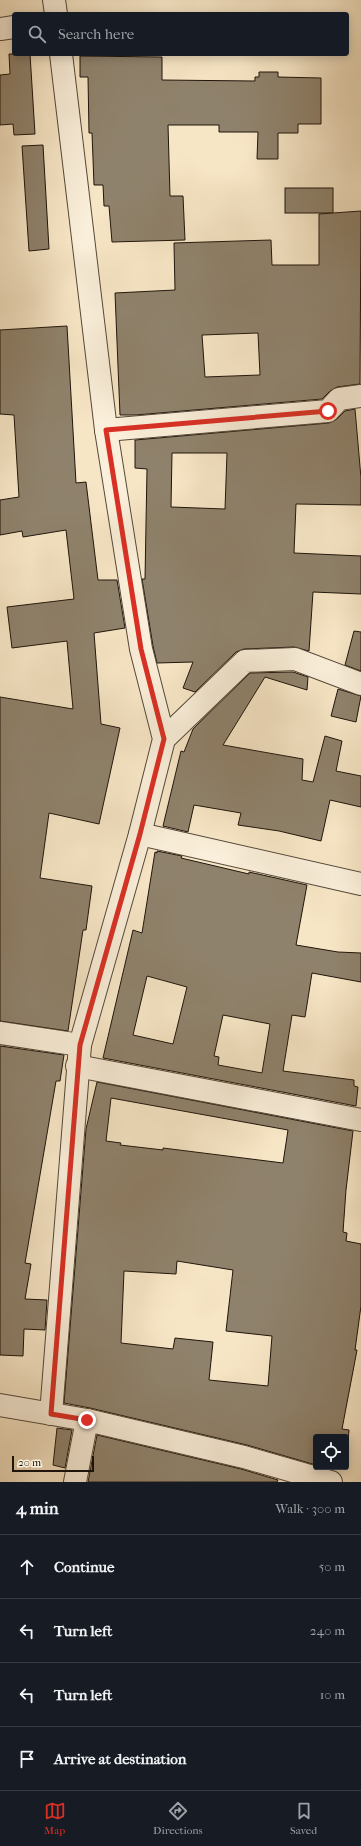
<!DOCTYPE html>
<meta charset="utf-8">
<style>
:root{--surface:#171b24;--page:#242831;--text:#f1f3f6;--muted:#9ea1a6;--line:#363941;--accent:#d93025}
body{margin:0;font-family:"IM FELL French Canon",serif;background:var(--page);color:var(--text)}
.controls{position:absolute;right:12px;bottom:12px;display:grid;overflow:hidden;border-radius:4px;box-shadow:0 2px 10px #0003}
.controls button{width:36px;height:36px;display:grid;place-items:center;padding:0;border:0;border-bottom:1px solid var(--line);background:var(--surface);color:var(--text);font:20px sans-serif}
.scale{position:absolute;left:12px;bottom:10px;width:82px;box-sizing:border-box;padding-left:4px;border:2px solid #1f150b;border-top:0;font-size:11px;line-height:14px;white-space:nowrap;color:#1f150b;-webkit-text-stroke:3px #faefda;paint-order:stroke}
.stop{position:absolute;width:12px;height:12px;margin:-9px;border:3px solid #d93025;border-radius:50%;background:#fff}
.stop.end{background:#d93025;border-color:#fff;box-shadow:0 1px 4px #0008}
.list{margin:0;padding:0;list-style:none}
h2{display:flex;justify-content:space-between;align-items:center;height:52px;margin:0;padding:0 16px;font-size:17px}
h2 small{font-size:13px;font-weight:400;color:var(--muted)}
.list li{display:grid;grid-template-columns:26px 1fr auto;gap:12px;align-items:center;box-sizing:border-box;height:64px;padding:0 16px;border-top:1px solid var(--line)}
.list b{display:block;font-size:15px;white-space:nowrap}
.list em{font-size:13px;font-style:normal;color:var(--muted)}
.icon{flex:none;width:22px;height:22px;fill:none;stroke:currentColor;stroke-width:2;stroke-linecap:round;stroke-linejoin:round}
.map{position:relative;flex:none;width:361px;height:1482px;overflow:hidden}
.search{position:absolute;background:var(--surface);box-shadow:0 2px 10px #0003;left:12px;right:12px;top:12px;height:44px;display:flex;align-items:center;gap:10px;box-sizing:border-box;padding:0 14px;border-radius:4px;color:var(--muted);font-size:15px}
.sheet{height:308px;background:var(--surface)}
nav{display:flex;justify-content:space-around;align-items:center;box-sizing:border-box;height:56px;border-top:1px solid var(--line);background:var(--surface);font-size:11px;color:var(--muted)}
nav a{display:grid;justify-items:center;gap:2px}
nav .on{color:var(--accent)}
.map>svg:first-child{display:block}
</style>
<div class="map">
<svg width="361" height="1482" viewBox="0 0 361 1482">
<rect width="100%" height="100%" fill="#f7e6c6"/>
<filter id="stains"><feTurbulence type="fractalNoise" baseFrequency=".005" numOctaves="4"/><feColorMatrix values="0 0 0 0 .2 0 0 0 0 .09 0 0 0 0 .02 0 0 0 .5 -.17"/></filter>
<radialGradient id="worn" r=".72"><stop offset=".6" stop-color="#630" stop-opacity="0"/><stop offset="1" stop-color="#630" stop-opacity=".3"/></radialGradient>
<g fill="#8f826c" stroke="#1f150b" fill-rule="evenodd">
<polygon points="9,54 30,54 35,134 14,135 13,124 0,125 0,75 10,74"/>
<polygon points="80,56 162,57 162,80 255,81 255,77 259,77 259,72 278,72 278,77 321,78 321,124 298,124 298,133 278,133 278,159 257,159 258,132 219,132 219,125 168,125 170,196 183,196 185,240 112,242 109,206 104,206 103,185 94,185 92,133 89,133 88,77 80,77"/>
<polygon points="43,145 49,249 29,251 22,146"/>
<rect x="285" y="188" width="48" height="25"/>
<path d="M 361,211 L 360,384 L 337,387 L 330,391 L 322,399 L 136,415 L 120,415 L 115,293 L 175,290 L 174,243 L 271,240 L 272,265 L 319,265 L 319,214 ZM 258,333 L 260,375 L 205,377 L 202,335 Z"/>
<polygon points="67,326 76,483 86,482 98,580 117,580 125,628 94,633 101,724 120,728 99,824 49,813 40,878 92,886 86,930 83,930 68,1031 0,1021 0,697 73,709 67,641 12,648 7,607 74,599 66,530 23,537 22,531 0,535 0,500 19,497 14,415 0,414 0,330"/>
<path d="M 355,409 L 361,478 L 361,505 L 296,504 L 294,553 L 361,556 L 361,594 L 313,592 L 309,651 L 294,647 L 244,649 L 236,652 L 195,692 L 183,688 L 193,662 L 157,663 L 153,646 L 142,579 L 145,579 L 147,469 L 135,468 L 135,440 L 329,423 L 337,419 L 345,411 ZM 172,453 L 227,453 L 225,509 L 171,507 Z"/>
<polygon points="354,631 361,632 361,671 345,665"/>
<polygon points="293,672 308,677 307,690 265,677 223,745 303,759 302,780 313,782 325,736 342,741 336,771 361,776 361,807 330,800 321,841 279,831 238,825 241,813 194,805 188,832 163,826 181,751 184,752 193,729 250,673"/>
<polygon points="338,689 361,696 356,722 331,716"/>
<path d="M 157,851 L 182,856 L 181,858 L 249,874 L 249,872 L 307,885 L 296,945 L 338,952 L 361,953 L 361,982 L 312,973 L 305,1017 L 292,1015 L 283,1071 L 354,1080 L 354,1086 L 358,1087 L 356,1106 L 103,1058 L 133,930 L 142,933 L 155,852 L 157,853 ZM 147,976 L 187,987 L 173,1044 L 133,1035 ZM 223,1015 L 270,1024 L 262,1073 L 218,1065 L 219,1057 L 214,1056 Z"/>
<polygon points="0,1046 64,1055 60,1081 56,1081 25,1263 31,1264 25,1299 47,1300 45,1330 24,1329 23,1356 0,1355"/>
<path d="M 97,1082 L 353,1131 L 346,1190 L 343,1232 L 347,1233 L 346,1241 L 361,1244 L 361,1306 L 355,1350 L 357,1350 L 342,1429 L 349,1430 L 346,1461 L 346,1437 L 316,1437 L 316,1465 L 247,1445 L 90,1408 L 64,1403 L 86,1129 ZM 111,1098 L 288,1130 L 283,1163 L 163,1148 L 163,1150 L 120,1145 L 121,1143 L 106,1141 ZM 177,1261 L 233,1270 L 226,1331 L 272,1336 L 268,1386 L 209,1380 L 213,1342 L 175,1338 L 173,1349 L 121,1343 L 124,1271 L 176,1274 Z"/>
<polygon points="57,1428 72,1430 65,1468 53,1465"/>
<polygon points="97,1435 241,1469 278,1480 277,1482 88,1482"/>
</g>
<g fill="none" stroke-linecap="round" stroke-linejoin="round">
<g stroke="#55493a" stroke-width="24">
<g id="minor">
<polyline points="54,0 56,14"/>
<polyline points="0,29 14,27"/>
<polyline points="106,430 328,411 339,399 361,396"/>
<polyline points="164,739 245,661 295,659 361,684"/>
<polyline points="140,834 361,884"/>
<polyline points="0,1033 80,1045"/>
<polyline points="77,1066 361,1120"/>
<polyline points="0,1405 87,1420 244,1457 331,1482"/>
<polyline points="51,1414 80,1045 140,834 164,739 141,649 106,430 61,54"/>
<polyline points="75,1482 87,1420"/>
</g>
</g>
<use href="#minor" stroke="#faefda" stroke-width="22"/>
</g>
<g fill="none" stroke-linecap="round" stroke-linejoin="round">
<polyline stroke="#d93025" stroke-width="5" points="87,1420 51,1414 80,1045 140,834 164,739 141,649 106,430 328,411"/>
</g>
<rect width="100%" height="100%" filter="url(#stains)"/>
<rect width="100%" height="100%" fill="url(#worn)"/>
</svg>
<div class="controls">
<button><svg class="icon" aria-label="locate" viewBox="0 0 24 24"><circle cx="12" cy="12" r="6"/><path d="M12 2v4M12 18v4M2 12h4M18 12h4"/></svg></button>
</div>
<div class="scale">20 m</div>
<div class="stop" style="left:328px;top:411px"></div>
<div class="stop end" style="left:87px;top:1420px"></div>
<div class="search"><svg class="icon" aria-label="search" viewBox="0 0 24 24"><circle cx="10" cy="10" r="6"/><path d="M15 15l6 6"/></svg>Search here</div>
</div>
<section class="sheet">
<h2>4 min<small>Walk · 300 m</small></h2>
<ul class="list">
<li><svg class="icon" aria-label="ahead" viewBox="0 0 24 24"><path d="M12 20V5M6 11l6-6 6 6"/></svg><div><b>Continue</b></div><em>50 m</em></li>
<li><svg class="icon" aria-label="left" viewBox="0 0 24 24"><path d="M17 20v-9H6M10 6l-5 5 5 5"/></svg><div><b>Turn left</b></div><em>240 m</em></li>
<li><svg class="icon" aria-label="left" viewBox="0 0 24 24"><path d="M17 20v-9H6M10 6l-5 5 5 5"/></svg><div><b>Turn left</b></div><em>10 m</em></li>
<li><svg class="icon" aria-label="arrive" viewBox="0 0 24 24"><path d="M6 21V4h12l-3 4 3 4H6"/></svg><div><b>Arrive at destination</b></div></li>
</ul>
</section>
<nav>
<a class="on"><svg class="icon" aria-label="map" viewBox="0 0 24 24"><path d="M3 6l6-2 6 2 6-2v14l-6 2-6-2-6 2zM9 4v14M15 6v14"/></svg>Map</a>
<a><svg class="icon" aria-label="directions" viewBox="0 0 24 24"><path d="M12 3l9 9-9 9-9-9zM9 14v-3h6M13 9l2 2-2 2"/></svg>Directions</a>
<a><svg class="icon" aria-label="saved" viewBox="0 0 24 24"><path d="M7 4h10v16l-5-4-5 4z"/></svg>Saved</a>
</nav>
